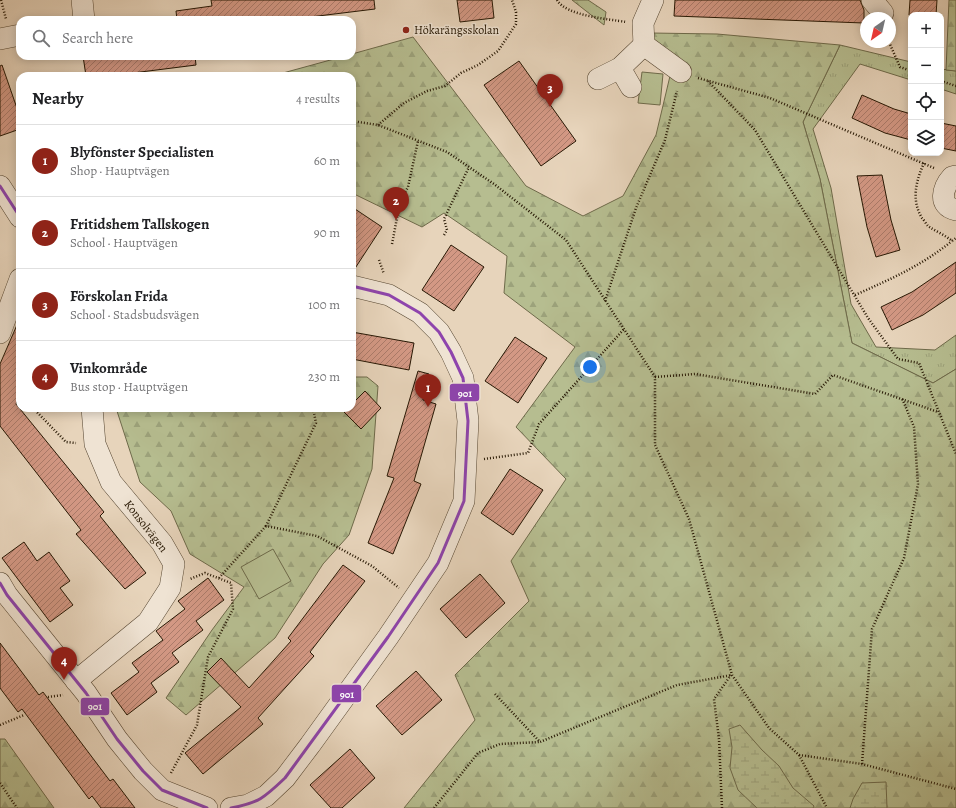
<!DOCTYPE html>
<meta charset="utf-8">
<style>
:root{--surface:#fff;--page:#f6f6f6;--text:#202124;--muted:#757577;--line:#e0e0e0;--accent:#8f2418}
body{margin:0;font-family:Alegreya,serif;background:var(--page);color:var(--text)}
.controls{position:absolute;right:12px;top:12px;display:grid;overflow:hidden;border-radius:8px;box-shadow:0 2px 10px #0003}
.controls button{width:36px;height:36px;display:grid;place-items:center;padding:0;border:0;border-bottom:1px solid var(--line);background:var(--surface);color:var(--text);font:20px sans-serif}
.compass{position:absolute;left:860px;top:12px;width:36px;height:36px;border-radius:50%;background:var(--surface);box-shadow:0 2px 10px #0003;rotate:214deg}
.you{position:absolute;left:590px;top:367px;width:14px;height:14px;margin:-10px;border:3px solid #fff;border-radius:50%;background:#1a73e8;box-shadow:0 0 0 6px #1a73e833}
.badge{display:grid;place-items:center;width:26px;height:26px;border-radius:50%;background:var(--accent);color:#fff;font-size:13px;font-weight:700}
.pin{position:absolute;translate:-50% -33px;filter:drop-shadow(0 1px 2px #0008)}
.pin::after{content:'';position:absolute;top:21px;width:14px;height:12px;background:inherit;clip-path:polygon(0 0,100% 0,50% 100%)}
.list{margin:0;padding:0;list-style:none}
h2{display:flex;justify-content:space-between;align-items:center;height:52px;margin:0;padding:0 16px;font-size:17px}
h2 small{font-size:13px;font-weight:400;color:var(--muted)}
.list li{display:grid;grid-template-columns:26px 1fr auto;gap:12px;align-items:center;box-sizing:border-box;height:72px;padding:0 16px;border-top:1px solid var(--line)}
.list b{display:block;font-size:15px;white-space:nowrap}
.list p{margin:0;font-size:13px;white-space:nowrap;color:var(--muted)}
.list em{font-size:13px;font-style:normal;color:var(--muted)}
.icon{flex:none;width:22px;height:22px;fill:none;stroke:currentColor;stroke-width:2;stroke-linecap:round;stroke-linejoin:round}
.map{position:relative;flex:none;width:956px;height:808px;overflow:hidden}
.search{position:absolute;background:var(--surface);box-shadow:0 2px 10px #0003;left:16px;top:16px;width:340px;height:44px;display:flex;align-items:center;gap:10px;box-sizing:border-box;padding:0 14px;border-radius:12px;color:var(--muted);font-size:15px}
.panel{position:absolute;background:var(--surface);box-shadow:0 2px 10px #0003;left:16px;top:72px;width:340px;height:340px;border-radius:12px}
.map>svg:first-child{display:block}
</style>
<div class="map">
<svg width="956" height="808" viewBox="0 0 956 808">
<defs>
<pattern id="grass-tufts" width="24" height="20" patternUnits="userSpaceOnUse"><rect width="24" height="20" fill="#b6bd90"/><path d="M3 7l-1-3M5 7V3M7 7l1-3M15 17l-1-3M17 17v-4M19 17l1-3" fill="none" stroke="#9ca27b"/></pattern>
<pattern id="forest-firs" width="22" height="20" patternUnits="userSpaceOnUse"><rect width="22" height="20" fill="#b6bd90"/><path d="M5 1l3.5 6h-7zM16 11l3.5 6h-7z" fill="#9ca27b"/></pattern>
<pattern id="wetland-marsh" width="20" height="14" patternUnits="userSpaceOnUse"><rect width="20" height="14" fill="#b6bd90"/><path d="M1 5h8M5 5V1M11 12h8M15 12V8" fill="none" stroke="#9ca27b"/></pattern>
<pattern id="building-hatch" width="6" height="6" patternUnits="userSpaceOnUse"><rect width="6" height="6" fill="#d39884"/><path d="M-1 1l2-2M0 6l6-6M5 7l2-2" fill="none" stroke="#ab7b6a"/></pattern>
</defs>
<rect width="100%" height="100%" fill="#e7d4bb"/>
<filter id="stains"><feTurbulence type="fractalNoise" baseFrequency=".005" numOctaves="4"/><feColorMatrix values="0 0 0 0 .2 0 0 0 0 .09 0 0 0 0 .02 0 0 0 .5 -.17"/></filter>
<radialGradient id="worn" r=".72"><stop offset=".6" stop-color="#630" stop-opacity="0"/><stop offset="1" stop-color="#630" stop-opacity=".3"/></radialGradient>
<g fill="url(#grass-tufts)" stroke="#6e6a4a">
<polygon points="840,45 911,62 911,80 860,64 813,129 831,188 851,304 876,347 935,350 956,335 956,369 933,383 852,343 820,179 803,122"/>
<polygon points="941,69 956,71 956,94 941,89"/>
</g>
<g fill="url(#forest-firs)" stroke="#6e6a4a">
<polygon points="572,0 588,0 606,12 604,25"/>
<polygon points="949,0 956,0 956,71 946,70"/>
<polygon points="651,33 717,34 840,45 803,122 820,179 852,343 933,383 956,369 956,808 404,808 475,720 455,675 529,601 511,561 566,479 516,427 575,347 504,293 507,256 444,213 422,227 352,193 352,76 272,76 345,56 352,56 352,54 413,37 526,186 583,216 623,196 656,135 670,76"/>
<polygon points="352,377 367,377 378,386 372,469 349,535 323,564 275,638 186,715 166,698 212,630 244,587 190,554 171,511 140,482 116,408 352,408"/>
<polygon points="0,739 5,739 54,808 0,808"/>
</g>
<g fill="url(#wetland-marsh)" stroke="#6e6a4a">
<polygon points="740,725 762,750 779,766 793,788 814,806 813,808 757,808 738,790 730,768 732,747 729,729"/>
<polygon points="886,782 887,808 850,808 853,799 862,783"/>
</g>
<g fill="#b6bd90" stroke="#6e6a4a">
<polygon points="642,72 663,74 660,105 638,103"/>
<polygon points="273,549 291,581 259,599 241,567"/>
</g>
<g fill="url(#building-hatch)" stroke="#271804">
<polygon points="211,0 374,0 375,9 310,17 311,20 177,20 176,11 212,6"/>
<polygon points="457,0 492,0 494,18 460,22"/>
<polygon points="675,0 860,0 864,10 864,23 674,16"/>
<polygon points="910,0 937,0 936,15 909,15"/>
<polygon points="83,56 195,56 196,65 109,76 86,76"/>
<polygon points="519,61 576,141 541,166 484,85"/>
<polygon points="2,65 20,117 20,129 0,136 0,66"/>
<polygon points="862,95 894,109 911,114 911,140 885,133 852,118"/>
<polygon points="941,123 956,126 956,151 941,148"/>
<polygon points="882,175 891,220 900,250 876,257 867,227 857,176"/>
<polygon points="352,207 382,227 352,273"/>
<polygon points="451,245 484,267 454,311 422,290"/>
<polygon points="956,262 956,293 923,315 892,330 881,307 912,292"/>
<polygon points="20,318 20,393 16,404 104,512 100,516 146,573 125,589 76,534 81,530 0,426 0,364"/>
<polygon points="352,332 414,343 409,370 352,359"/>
<polygon points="515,337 547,358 518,403 485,381"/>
<polygon points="418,371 429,374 423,400 436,404 414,481 421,484 393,554 368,543 394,478 387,476"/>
<polygon points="365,391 381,408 361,429 344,412 348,408 352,408 352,404"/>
<polygon points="510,469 543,490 513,535 481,513"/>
<polygon points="24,542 37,561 49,552 70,581 60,588 73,605 50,622 2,558"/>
<polygon points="343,565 365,581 310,652 314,656 258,718 263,724 203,774 185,753 241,707 207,672 221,658 249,688 291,641 288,638"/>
<polygon points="480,574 505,603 466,638 440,609"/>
<polygon points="208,578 224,600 196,621 203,630 172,653 179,662 151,683 157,692 127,715 111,693 139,672 132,663 163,640 156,631 185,609 178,601"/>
<polygon points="0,643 39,695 43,692 110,781 113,779 135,808 101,808 92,796 89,799 22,709 18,712 0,688"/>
<polygon points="416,671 442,700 402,735 376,706"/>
<polygon points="350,749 375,778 342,808 331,808 310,785"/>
</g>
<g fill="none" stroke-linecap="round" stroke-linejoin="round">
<g stroke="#574732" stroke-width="22">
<g id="minor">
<polyline points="82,0 84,20"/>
<polyline points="653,0 643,23 644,45 681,72"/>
<polyline points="872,0 883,13"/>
<polyline points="0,39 20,35"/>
<polyline points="620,68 631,87"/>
<polyline points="598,79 620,68 644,45"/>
<path d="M 956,176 L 952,177 C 943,187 937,206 956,210"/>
<polyline points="0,186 20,217"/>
<polyline points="0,333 20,279"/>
<polyline points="0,583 7,595 86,693 117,739 143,771 162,790 207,808"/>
<polyline points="76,681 148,622 170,588 174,564 162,543 111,482 95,444 92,408"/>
<polyline points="231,808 248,805 266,796 285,778 310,745 388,637 438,563 464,501 468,421 463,378 451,352 439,332 420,313 389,295 352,286"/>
</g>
</g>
<g stroke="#271804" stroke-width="2.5" stroke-dasharray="1 2" stroke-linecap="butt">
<polyline points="1,0 6,19"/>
<path d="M 557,0 C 566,16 609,19 626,22"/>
<polyline points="889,42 900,67 911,71"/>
<polyline points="698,78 770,98 934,168"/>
<polyline points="708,81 755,130 868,318 898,359 919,363 956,454"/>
<polyline points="941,81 956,86"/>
<polyline points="352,121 378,125 447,152 494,184 566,240 655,377 655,445 689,519 732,675 769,728 799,755 827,808"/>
<polyline points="378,125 404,103 427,91 445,86 461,73 478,65 498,51 516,24 516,12 512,0"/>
<path d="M 924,163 C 916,181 911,200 922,218 C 924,220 926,224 928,226 C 935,231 945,235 952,241 L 956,238"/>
<polyline points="444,235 447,230 444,219 469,167"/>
<polyline points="392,244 400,202 408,187 418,141"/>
<polyline points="379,260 384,274"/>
<path d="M 855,295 C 891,279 921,266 952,241"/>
<polyline points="605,301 636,208 665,140 677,91"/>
<polyline points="655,377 695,374 815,394 833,375 938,412"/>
<polyline points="19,397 20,397"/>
<polyline points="33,408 66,442 76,443"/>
<polyline points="313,408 316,423 266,526 317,536 372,566 399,588"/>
<polyline points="484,459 528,453 539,424 624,329"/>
<polyline points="219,578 266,526"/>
<polyline points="495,694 540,742 677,685 732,675"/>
<polyline points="48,697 63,695"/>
<polyline points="0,725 24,715"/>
<polyline points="799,755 862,764 956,789"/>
<polyline points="862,764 872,629 904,558 918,484 914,427 902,398"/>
<polyline points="171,773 197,725 208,657 233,609 231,583 205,573 190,579"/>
<polyline points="0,783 17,808"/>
<polyline points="434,808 478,753 500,744 540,742"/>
<polyline points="722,808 719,739 714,699 731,675"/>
</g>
<use href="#minor" stroke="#efe3d3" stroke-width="21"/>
<g stroke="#efe3d3" stroke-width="6">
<g id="bus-1">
<polyline points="0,186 20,217"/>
<polyline points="0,583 7,595 86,693 117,739 143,771 162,790 207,808"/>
<path d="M 231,808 C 259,803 265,797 285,778 L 388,637 L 438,563 L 464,501 L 468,421 L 463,378 L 451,352 L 439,332 L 420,313 L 389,295 L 352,286"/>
</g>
</g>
<use href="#bus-1" stroke="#8e44ad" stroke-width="3"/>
</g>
<circle fill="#8f2418" stroke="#efe3d3" stroke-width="1.5" cx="406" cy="30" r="4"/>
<g text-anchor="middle" stroke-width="3" stroke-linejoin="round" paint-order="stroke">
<g font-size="12" fill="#271804" stroke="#efe3d3" text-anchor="start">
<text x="414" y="34">Hökarängsskolan</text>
</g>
<g font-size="12" fill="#271804" stroke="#efe3d3">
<text transform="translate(146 526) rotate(52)" y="4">Konsolvägen</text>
</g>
</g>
<g stroke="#efe3d3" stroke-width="1.5">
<rect x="449" y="383" width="31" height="19" rx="4" fill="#8e44ad"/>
<rect x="331" y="684" width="31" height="19" rx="4" fill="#8e44ad"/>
<rect x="80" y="697" width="30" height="19" rx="4" fill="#8e44ad"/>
</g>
<g font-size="11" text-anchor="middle" font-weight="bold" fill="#fff">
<text x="465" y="397">901</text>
<text x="347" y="698">901</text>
<text x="95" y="710">901</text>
</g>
<rect width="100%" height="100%" filter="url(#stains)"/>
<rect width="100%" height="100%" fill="url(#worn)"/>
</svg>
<div class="controls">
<button>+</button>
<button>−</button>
<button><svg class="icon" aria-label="locate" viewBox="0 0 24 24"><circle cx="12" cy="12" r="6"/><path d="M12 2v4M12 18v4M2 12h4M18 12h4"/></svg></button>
<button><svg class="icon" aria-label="layers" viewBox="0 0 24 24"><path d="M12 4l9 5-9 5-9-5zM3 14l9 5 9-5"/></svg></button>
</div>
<svg class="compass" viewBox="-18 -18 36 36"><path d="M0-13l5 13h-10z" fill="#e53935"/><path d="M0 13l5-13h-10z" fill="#757577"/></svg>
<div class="you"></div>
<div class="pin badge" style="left:428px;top:407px">1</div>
<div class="pin badge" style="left:396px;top:220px">2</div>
<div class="pin badge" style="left:550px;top:107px">3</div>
<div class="pin badge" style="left:64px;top:680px">4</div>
<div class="search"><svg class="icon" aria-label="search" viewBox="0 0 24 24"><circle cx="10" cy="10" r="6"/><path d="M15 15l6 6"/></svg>Search here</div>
<section class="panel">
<h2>Nearby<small>4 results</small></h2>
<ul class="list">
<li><span class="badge">1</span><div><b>Blyfönster Specialisten</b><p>Shop · Hauptvägen</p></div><em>60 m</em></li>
<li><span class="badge">2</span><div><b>Fritidshem Tallskogen</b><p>School · Hauptvägen</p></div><em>90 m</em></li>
<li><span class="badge">3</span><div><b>Förskolan Frida</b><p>School · Stadsbudsvägen</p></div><em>100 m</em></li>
<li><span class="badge">4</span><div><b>Vinkområde</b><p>Bus stop · Hauptvägen</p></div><em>230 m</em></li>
</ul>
</section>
</div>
